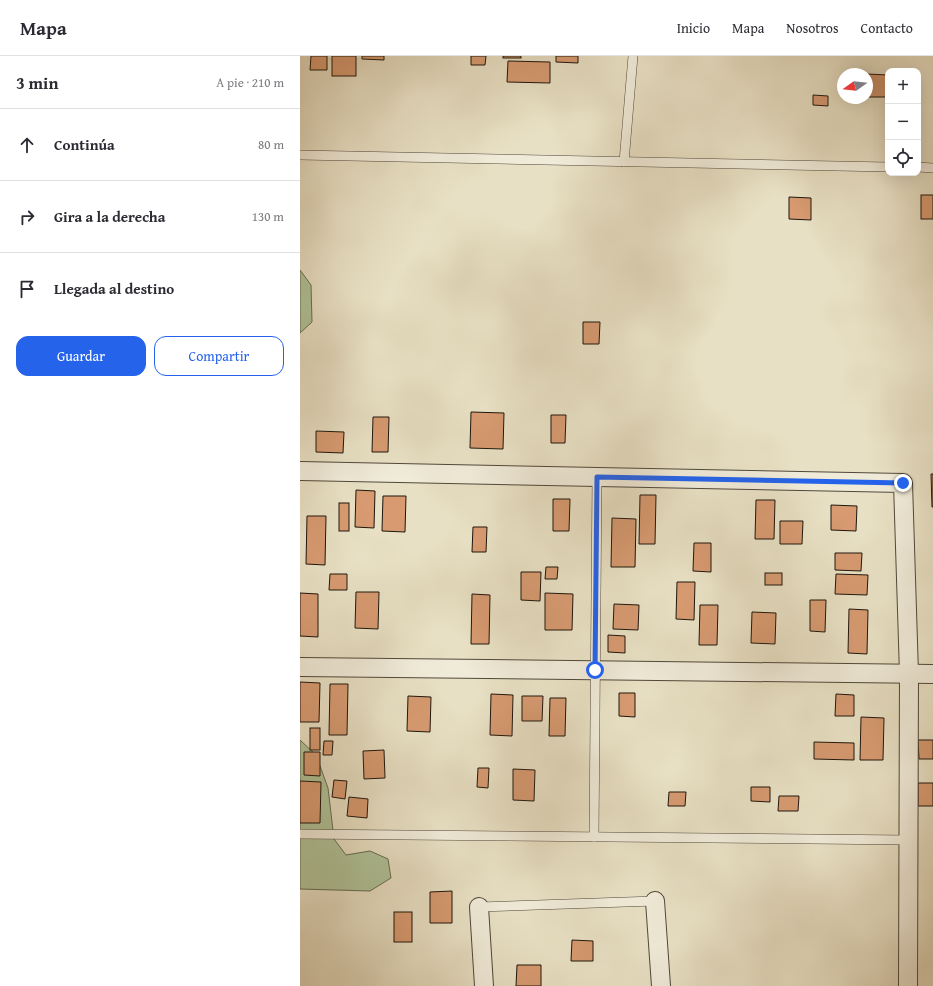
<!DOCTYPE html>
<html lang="es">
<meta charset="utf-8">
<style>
:root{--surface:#fff;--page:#f7f7f7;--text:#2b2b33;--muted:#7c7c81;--line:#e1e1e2;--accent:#2563eb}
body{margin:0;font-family:"Gentium Book Plus",serif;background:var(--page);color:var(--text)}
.controls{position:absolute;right:12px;top:12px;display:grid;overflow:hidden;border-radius:8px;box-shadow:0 4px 16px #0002}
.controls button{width:36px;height:36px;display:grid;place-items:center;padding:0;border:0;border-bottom:1px solid var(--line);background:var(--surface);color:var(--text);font:20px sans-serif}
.compass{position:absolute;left:537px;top:12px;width:36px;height:36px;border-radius:50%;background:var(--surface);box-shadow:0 4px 16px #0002;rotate:255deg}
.stop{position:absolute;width:12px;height:12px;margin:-9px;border:3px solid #2563eb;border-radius:50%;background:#fff}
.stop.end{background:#2563eb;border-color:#fff;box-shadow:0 1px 4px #0008}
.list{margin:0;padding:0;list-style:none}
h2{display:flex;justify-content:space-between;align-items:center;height:52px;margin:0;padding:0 16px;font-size:17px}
h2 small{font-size:13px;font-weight:400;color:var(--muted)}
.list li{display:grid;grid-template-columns:26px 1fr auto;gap:12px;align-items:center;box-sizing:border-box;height:72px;padding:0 16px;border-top:1px solid var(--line)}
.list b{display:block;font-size:15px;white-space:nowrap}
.list em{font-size:13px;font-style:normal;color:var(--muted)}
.actions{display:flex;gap:8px;padding:12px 16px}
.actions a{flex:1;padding:9px 0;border:1px solid var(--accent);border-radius:12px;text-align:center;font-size:14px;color:var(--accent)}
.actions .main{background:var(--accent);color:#fff}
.icon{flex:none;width:22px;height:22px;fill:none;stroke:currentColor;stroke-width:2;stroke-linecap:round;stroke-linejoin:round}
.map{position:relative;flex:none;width:633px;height:930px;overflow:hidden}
header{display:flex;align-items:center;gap:24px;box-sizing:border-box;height:56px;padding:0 20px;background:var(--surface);border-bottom:1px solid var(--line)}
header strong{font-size:19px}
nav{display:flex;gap:22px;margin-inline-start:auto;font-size:14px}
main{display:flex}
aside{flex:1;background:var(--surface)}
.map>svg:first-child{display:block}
</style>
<header>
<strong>Mapa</strong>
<nav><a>Inicio</a><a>Mapa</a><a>Nosotros</a><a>Contacto</a></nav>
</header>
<main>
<aside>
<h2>3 min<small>A pie · 210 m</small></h2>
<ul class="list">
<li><svg class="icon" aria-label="ahead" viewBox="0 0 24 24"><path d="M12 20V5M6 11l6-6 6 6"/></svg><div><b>Continúa</b></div><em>80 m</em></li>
<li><svg class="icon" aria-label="right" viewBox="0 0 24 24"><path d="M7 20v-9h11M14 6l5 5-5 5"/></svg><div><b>Gira a la derecha</b></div><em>130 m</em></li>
<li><svg class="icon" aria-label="arrive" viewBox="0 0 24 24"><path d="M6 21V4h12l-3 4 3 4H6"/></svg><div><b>Llegada al destino</b></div></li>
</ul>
<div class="actions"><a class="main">Guardar</a><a>Compartir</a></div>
</aside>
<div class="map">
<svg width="633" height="930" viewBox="0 0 633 930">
<rect width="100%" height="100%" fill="#e8e0c4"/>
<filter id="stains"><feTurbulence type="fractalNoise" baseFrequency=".005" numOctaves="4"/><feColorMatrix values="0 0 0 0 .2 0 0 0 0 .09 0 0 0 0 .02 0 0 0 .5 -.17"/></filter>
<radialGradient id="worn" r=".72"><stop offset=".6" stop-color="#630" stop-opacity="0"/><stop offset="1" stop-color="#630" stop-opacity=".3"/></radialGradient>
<g fill="#b0c399" stroke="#676c53">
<polygon points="0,214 11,229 12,266 0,277"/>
<polygon points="0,684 16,699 28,732 34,783 46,799 70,795 88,803 91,822 70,835 0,833"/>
</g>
<g fill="#d79a71" stroke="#1e160d">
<polygon points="11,0 27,0 27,14 10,14"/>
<rect x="32" y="0" width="24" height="20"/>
<polygon points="62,0 84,0 84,4 62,3"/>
<polygon points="171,0 186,0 185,9 171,9"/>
<rect x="203" y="0" width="18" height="2"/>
<polygon points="256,0 278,0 278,7 256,6"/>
<polygon points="208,5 250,6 250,27 207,26"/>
<polygon points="567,18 588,19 588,41 567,41"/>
<polygon points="513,39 528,40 528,50 513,49"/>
<rect x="621" y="139" width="12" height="24"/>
<polygon points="489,141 511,142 511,164 489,163"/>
<polygon points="283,266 300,266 299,288 283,288"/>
<polygon points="171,356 204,357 203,393 170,392"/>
<polygon points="251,359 266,359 265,387 251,387"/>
<polygon points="73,361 89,361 88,396 72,396"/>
<polygon points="16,375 44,376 43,397 16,396"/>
<polygon points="631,418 633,418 633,451 632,451"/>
<polygon points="56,434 75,435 74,472 55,471"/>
<polygon points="340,439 356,439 355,488 339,488"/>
<polygon points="83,440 106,440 105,476 82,475"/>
<polygon points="253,443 270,443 269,475 253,475"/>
<polygon points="456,444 475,444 474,483 455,483"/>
<rect x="39" y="447" width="10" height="28"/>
<polygon points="531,449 557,450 556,475 531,474"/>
<polygon points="7,460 26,460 25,509 6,508"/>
<polygon points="312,462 336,463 335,511 311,511"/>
<polygon points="480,465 503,465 502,488 480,488"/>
<polygon points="173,471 187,471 186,496 172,496"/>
<polygon points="394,487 411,487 411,516 393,515"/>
<polygon points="535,497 562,497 561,515 535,514"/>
<polygon points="246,511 258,511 257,523 245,523"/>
<polygon points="221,516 241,516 240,545 221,544"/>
<rect x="465" y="517" width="17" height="12"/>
<polygon points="30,518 47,518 47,534 29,534"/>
<polygon points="536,518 568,519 567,539 535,538"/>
<polygon points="377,526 395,526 394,564 376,563"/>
<polygon points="56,536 79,536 78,573 55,572"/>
<polygon points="0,537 18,538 18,581 0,580"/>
<polygon points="245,537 273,538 272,574 245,574"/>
<polygon points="172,538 190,539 189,588 171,588"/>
<polygon points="510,544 526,544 525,576 510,575"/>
<polygon points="314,548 339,549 338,574 313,573"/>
<polygon points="400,549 418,549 417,589 399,589"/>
<polygon points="549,553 568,554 567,598 548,597"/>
<polygon points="452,556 476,557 475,588 451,587"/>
<polygon points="308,579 325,580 325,597 308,596"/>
<polygon points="0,626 20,627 19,666 0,666"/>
<polygon points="30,628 48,628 47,679 29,679"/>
<polygon points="319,637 335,637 335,661 319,660"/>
<polygon points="191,638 213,639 212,680 190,679"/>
<polygon points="536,638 554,639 554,660 535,660"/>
<polygon points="108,640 131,641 130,676 107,675"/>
<polygon points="222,640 243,640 242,665 222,665"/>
<polygon points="250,642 266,642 265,680 249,680"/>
<polygon points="561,661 584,662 583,704 560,704"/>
<rect x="10" y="672" width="10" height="22"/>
<polygon points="618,684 633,684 633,703 619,703"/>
<polygon points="24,685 33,685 32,699 23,699"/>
<polygon points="514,686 554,687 554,704 514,703"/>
<polygon points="84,694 85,722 64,723 63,695"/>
<polygon points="4,696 20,696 20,720 4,719"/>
<polygon points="178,712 189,712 188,732 177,731"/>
<polygon points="213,713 235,714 234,745 213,744"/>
<polygon points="34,724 47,725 45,743 32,741"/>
<polygon points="0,725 21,726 20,767 0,767"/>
<rect x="618" y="727" width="15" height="23"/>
<polygon points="451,731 470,731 470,746 451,745"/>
<polygon points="369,736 386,736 385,750 368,750"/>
<polygon points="479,740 499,740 498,755 478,755"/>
<polygon points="49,741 68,743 67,762 47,760"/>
<polygon points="152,835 152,867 130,867 130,836"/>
<rect x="94" y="856" width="18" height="30"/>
<polygon points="272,884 293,885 293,905 271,905"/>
<polygon points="217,909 241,909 241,930 216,930"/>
</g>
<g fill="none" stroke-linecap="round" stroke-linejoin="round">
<g stroke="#50483b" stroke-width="10">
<g id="lane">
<polyline points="0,99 588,111"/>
<polyline points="324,106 333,0"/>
<polyline points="618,111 633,112"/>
<polyline points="0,778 608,784"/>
<polyline points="294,781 297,421"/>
<polyline points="179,851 355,845"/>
</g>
</g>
<g stroke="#50483b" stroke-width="20">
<g id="street">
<polyline points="0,415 603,427 609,618 608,930"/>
<polyline points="0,611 633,618"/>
<polyline points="355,845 361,930"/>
<polyline points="179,851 184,930"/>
</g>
</g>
<use href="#lane" stroke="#f0ebd9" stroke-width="9"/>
<use href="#street" stroke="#f0ebd9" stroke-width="18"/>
</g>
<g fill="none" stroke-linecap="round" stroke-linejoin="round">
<polyline stroke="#2563eb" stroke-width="5" points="295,614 297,421 603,427"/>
</g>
<rect width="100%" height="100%" filter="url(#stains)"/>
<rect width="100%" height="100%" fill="url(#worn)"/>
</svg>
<div class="controls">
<button>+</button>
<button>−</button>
<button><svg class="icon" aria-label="locate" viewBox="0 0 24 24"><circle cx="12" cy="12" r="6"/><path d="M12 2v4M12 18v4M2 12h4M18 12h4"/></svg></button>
</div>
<svg class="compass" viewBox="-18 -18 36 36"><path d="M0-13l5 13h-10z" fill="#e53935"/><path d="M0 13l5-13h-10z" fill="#7c7c81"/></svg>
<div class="stop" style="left:295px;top:614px"></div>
<div class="stop end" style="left:603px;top:427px"></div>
</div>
</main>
